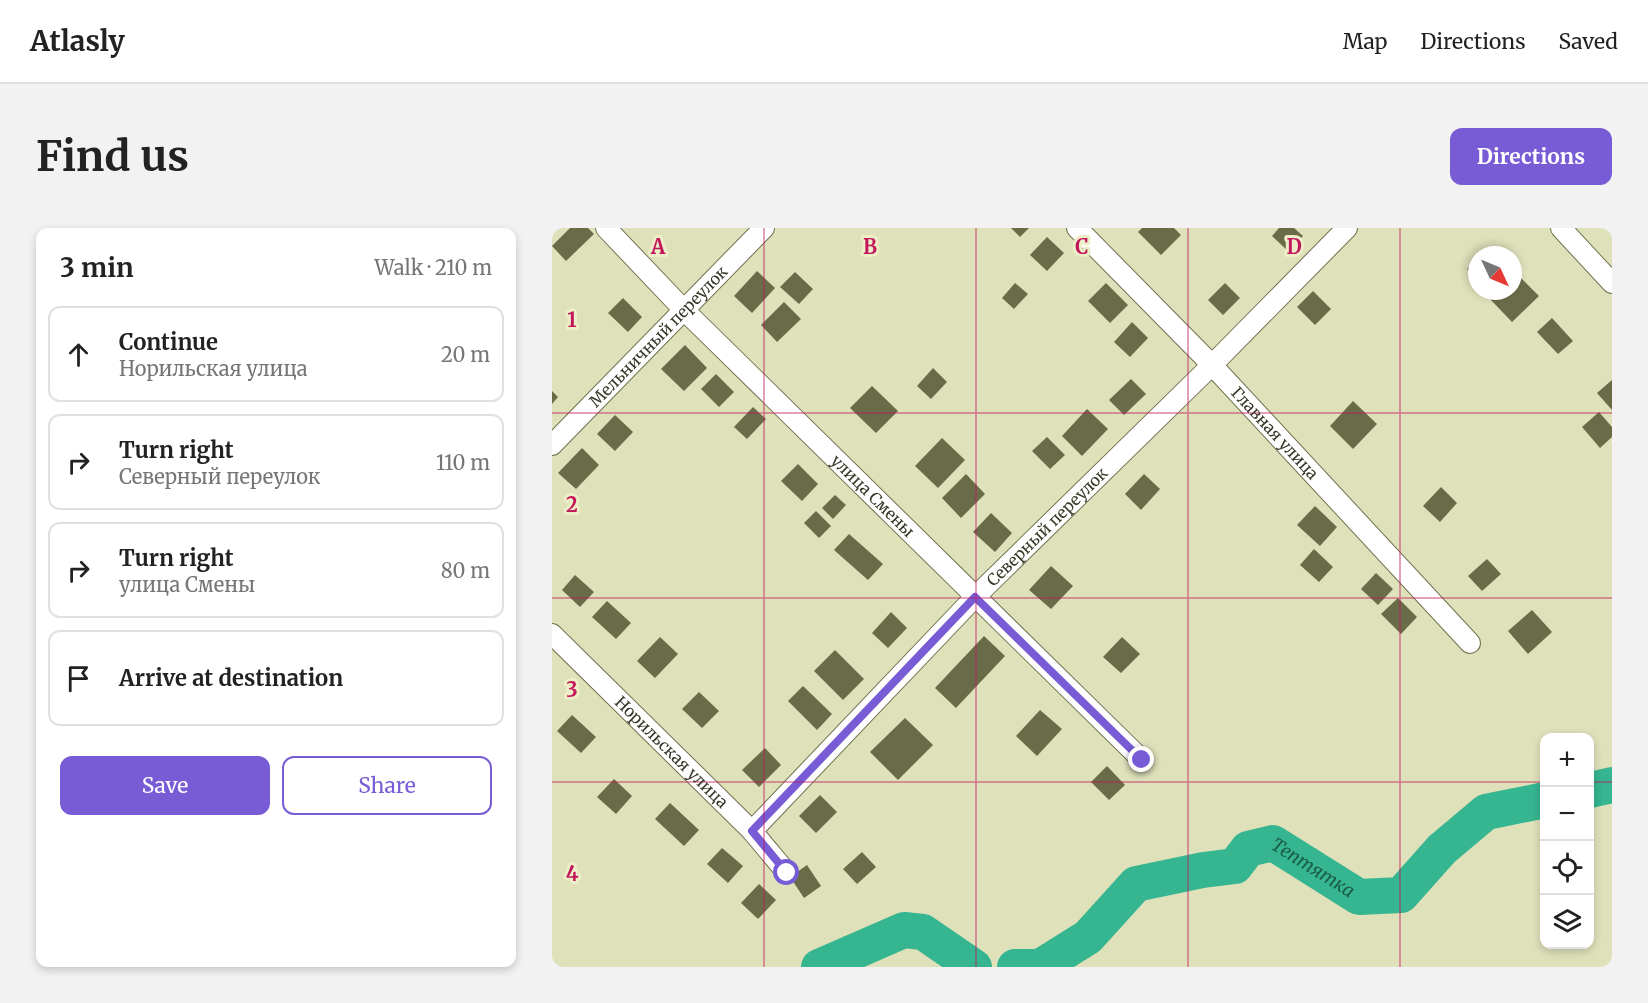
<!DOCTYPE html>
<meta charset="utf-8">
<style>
:root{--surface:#fff;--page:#f2f2f2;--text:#222;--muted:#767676;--line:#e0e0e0;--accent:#775cd6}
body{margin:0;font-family:Merriweather,serif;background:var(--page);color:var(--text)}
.controls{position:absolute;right:18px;bottom:18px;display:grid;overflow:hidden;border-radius:12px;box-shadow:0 3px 9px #0003}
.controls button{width:54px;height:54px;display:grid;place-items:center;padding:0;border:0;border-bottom:2px solid var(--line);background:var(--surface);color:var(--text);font:30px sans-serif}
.compass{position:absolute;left:916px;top:18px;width:54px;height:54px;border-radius:50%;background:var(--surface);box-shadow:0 3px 9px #0003;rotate:134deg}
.stop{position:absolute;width:18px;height:18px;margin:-14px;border:4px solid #775cd6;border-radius:50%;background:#fff}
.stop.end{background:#775cd6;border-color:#fff;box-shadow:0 2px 6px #0008}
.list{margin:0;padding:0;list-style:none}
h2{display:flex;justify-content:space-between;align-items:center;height:78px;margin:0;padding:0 24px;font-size:26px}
h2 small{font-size:20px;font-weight:400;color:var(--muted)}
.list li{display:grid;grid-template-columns:39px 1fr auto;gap:18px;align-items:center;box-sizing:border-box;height:96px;margin:0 12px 12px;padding:0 12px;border:2px solid var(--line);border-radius:12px}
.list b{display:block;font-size:22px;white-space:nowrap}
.list p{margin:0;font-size:20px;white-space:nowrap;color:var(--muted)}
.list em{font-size:20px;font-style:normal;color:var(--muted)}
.actions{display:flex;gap:12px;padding:18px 24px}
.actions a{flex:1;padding:14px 0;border:2px solid var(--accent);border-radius:12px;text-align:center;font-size:21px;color:var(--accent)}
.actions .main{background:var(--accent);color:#fff}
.icon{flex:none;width:33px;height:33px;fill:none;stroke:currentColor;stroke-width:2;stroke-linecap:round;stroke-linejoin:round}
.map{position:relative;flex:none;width:1060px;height:739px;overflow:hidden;border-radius:12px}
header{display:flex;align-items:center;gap:36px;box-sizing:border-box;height:84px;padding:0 30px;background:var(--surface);border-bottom:2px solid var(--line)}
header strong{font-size:28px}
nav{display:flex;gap:33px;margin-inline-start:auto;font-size:21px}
.intro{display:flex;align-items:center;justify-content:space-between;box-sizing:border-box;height:144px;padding:0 36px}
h1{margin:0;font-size:42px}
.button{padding:15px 27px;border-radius:12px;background:var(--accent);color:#fff;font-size:21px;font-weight:700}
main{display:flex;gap:36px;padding:0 36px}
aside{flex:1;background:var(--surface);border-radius:12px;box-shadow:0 3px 9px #0003}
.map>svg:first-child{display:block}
</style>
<header>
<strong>Atlasly</strong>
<nav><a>Map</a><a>Directions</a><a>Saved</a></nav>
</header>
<div class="intro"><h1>Find us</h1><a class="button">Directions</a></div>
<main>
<aside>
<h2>3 min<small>Walk · 210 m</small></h2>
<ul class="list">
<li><svg class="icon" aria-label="ahead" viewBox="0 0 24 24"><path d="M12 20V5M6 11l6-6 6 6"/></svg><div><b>Continue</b><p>Норильская улица</p></div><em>20 m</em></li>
<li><svg class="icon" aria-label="right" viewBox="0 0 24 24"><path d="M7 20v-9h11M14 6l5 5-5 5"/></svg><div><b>Turn right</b><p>Северный переулок</p></div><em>110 m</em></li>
<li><svg class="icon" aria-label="right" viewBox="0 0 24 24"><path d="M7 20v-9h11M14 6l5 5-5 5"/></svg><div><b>Turn right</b><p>улица Смены</p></div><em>80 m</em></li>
<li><svg class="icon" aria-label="arrive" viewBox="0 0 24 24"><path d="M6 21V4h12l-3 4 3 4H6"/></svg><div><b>Arrive at destination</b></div></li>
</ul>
<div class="actions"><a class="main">Save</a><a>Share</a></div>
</aside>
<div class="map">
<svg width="1060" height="739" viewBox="0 0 1060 739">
<rect width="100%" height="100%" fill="#dfe1bb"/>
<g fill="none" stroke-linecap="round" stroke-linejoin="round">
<g stroke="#35b590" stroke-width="36">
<polyline points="1038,562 1060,557"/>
<polyline points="267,739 352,702 371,704 422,739"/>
<path id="s1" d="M 463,739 L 488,739 L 536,709 L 584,656 L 651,642 L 683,638 L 696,621 L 721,615 L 807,669 L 849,667 L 890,621 L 934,584 L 993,572"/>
</g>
</g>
<g fill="#6a6b48">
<polygon points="18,0 36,0 42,6 14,33 0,18"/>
<polygon points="459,0 477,0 468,9"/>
<polygon points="590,0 622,0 629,7 609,27 586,4"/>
<polygon points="727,0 742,0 751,8 737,24 720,8"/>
<polygon points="495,9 512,25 495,43 478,27"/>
<polygon points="925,31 925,50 915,41"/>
<polygon points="205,43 223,60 200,85 182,68"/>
<polygon points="243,44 261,61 247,76 228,59"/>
<polygon points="964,45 987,68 960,94 938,71 947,63 961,63 961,49"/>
<polygon points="463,55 476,66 462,81 450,70"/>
<polygon points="554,55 576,77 558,95 536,73"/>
<polygon points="673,55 688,70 671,87 656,72"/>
<polygon points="761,63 779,81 763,97 745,79"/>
<polygon points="71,70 90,89 76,104 56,85"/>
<polygon points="232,74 249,91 225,114 209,97"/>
<polygon points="1000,90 1021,113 1006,126 985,104"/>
<polygon points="580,94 596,110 578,129 562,114"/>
<polygon points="133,117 155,140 132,163 109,141"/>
<polygon points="381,140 395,154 379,171 365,158"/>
<polygon points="164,146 182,164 167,179 149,161"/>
<polygon points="579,151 594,166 572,187 557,172"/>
<polygon points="1060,152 1060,182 1045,165"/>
<polygon points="320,158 346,183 324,205 298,180"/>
<polygon points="0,163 6,169 0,176"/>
<polygon points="801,173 825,196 801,221 778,198"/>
<polygon points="201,179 214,191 195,211 182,199"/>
<polygon points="535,181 556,201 530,228 510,208"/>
<polygon points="1047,184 1060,199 1060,209 1048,220 1030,199"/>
<polygon points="63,187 81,204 63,223 45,206"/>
<polygon points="495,209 513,227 498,241 480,223"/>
<polygon points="390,210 413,232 386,260 363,238"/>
<polygon points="30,220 47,237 24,261 6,245"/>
<polygon points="246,236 266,256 250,273 229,253"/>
<polygon points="414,246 433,266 409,290 390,270"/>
<polygon points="592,246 608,261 589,282 573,266"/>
<polygon points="889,259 905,275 888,294 871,278"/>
<polygon points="283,267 294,277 281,291 270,280"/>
<polygon points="763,278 785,299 768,318 745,297"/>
<polygon points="264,283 279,298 267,310 252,295"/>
<polygon points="439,285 460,305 443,324 421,304"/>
<polygon points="297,306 331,336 316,352 282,322"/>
<polygon points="762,321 781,339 767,354 748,337"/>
<polygon points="935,331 949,346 930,363 916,348"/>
<polygon points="499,338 521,358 499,381 477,362"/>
<polygon points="824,345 841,361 826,377 809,361"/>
<polygon points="23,347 42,364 28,379 10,362"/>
<polygon points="846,370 865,389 849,406 829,386"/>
<polygon points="55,373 79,395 64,411 40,389"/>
<polygon points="980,382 1000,404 976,426 956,403"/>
<polygon points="339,384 355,400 336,420 320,405"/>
<polygon points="432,408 453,428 404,480 383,460"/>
<polygon points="108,409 126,426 103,450 85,433"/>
<polygon points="570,409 588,426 569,445 551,429"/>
<polygon points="283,422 312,451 291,472 262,443"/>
<polygon points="251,458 280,486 265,502 236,473"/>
<polygon points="147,464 167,483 150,500 130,481"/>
<polygon points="488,482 510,501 485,528 464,508"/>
<polygon points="20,487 44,509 29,525 5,503"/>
<polygon points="353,490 381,517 346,552 318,524"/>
<polygon points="213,520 229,537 207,559 190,542"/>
<polygon points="555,538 573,557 557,572 539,554"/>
<polygon points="62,551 80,568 64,586 45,569"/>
<polygon points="268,567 285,584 264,605 247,588"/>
<polygon points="118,575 147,602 132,618 103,591"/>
<polygon points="170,620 191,638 176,655 155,636"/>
<polygon points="310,624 324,639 305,656 291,641"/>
<polygon points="255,637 269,658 252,670 238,649"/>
<polygon points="207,656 224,672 206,691 189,675"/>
</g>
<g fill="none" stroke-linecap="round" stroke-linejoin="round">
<g stroke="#71724f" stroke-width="22">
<g id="minor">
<path id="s2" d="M 54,0 L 132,82 L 590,532"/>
<path id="s3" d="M 525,0 L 660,137 L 918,415"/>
<polyline points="1009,0 1060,55"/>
<path id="s4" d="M 0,217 L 212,0"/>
<path id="s5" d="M 0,406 L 200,603 L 235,645"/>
<path id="s6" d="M 200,603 L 423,369 L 660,137 L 795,0"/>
</g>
</g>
<use href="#minor" stroke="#fff" stroke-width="20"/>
</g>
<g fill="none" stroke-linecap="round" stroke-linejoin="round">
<polyline stroke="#775cd6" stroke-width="8" points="235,645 200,603 423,369 590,532"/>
</g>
<path fill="none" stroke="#c2185b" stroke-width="1.5" stroke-opacity="0.55" d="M 212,0 L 212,739M 424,0 L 424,739M 636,0 L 636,739M 848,0 L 848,739M 0,185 L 1060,185M 0,370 L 1060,370M 0,554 L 993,554M 1038,554 L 1060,554"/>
<g text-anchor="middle" stroke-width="6" stroke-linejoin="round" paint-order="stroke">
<g font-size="16" fill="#383829" stroke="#edeec8">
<text dy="6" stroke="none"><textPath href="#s4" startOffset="152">Мельничный переулок</textPath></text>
<text dy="6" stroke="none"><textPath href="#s3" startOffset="285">Главная улица</textPath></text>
<text dy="6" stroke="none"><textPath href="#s2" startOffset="378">улица Смены</textPath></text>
<text dy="6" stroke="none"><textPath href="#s6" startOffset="424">Северный переулок</textPath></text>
<text dy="6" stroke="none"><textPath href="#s5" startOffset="168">Норильская улица</textPath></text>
</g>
<g font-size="18" font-style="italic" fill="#1a5c48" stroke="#edeec8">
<text dy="6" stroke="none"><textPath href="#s1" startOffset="348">Тептятка</textPath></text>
</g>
</g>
<g font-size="20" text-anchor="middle" font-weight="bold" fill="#c2185b" stroke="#edeec8" stroke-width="6" stroke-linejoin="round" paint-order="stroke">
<text x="106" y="26">A</text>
<text x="318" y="26">B</text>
<text x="530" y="26">C</text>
<text x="742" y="26">D</text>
<text x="20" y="99">1</text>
<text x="20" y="284">2</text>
<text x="20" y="469">3</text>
<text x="20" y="653">4</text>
</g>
</svg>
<div class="controls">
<button>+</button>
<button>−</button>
<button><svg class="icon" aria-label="locate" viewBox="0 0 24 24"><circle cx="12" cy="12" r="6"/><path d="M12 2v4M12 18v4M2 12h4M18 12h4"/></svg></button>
<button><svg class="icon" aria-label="layers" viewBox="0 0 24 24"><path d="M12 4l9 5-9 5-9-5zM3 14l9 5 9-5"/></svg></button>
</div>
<svg class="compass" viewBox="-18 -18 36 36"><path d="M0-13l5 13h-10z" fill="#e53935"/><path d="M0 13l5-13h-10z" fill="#767676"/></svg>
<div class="stop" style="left:235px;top:645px"></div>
<div class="stop end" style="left:590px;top:532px"></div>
</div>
</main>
